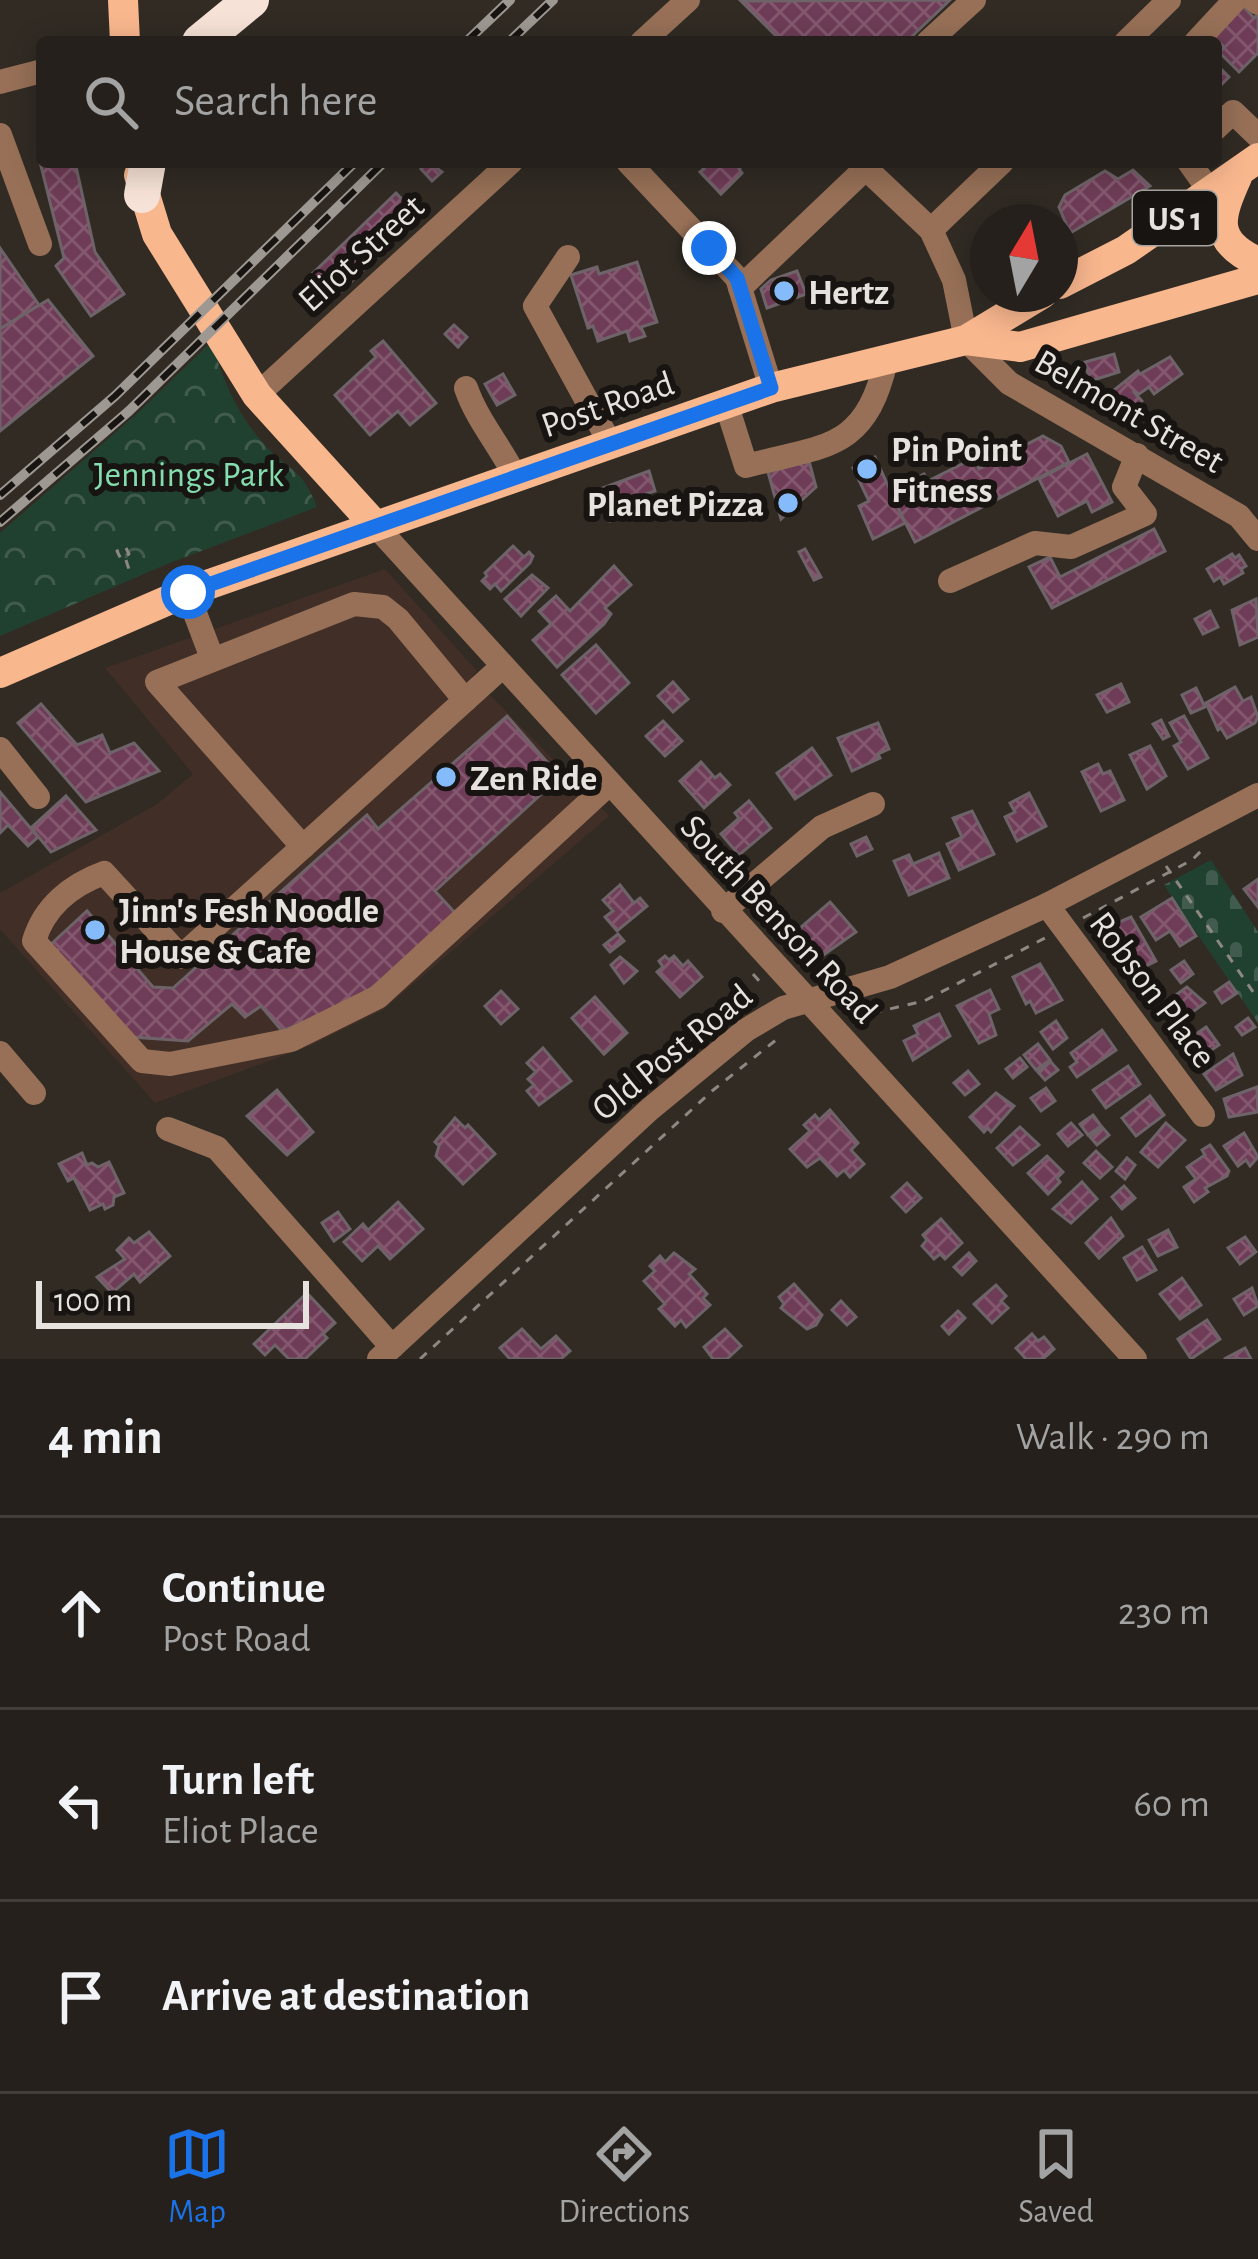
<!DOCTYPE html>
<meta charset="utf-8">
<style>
:root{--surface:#25201b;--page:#312d28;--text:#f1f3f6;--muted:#a3a3a3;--line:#423e3a;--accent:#1a73e8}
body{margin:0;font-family:"Alegreya Sans",sans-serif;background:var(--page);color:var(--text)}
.compass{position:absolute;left:970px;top:204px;width:108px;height:108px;border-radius:50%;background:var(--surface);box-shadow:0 6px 30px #0003;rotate:10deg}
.scale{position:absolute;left:36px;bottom:30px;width:273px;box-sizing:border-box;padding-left:12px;border:6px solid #e6e2dd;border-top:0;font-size:33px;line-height:42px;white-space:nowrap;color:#e6e2dd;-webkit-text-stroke:9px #171411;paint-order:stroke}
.stop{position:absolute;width:36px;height:36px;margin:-27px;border:9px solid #1a73e8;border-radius:50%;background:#fff}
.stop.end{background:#1a73e8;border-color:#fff;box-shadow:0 3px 12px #0008}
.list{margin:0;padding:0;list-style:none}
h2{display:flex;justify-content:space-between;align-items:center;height:156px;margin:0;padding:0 48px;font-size:51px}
h2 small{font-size:39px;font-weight:400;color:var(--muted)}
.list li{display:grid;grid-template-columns:78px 1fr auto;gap:36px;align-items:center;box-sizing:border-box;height:192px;padding:0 48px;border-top:3px solid var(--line)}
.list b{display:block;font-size:45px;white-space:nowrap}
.list p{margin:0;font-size:39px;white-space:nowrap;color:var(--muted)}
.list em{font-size:39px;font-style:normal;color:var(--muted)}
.icon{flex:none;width:66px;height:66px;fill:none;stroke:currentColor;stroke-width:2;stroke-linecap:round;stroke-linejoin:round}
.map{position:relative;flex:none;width:1258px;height:1359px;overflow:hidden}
.search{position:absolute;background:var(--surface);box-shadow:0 6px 30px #0003;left:36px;right:36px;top:36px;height:132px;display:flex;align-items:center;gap:30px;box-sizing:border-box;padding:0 42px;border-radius:12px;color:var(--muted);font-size:45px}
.sheet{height:732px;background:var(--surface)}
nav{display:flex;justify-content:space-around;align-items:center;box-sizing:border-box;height:168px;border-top:3px solid var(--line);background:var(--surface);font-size:33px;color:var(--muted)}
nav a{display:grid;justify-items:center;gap:6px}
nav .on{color:var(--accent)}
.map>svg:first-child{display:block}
</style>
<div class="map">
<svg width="1258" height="1359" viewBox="0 0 1258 1359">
<defs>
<pattern id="cemetery-stones" width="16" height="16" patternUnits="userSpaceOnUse" patternTransform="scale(3)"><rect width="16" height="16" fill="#214130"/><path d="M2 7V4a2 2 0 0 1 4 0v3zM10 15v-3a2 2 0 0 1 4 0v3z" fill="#415c4e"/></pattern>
<pattern id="park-crowns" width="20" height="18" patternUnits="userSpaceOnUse" patternTransform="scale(3)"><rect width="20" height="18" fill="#214130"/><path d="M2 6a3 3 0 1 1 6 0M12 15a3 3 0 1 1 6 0" fill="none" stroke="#415c4e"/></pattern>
<pattern id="building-cross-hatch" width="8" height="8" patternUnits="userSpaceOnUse" patternTransform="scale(3)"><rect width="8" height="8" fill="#6e3c56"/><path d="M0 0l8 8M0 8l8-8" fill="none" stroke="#83586e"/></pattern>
</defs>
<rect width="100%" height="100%" fill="#312b24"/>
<polygon fill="#412f27" points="385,569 477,671 472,677 609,816 383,1010 310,1046 155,1103 0,929 0,893 157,804 193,774 105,668"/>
<polygon fill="url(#cemetery-stones)" points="1211,860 1258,932 1258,1023 1164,885"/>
<path fill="url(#park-crowns)" d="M 212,341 C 222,380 237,413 263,443 C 288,471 302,467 317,507 L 167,564 L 0,636 L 0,533 L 140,411 Z"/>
<g fill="url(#building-cross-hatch)" stroke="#6e6368" stroke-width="3">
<polygon points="950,0 906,42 782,42 741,1"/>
<polygon points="1242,5 1254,18 1258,14 1258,53 1239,72 1219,52 1224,47 1212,35"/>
<polygon points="1216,64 1229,77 1216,90"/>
<polygon points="42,157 42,162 75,162 95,252 124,294 91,316 56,266 64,258 39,158"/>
<polygon points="428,162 442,172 432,181 421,169"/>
<polygon points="697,162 746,162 739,169 742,173 721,194 700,172 704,169"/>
<polygon points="1133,170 1150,186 1070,233 1059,207 1065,195 1105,171 1118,179"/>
<polygon points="396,193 419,217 334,298 311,275"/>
<polygon points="0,248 39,305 0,329"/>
<polygon points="637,262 657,322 641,327 645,336 630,341 627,331 598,341 593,326 588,328 571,275 597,267 599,274"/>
<polygon points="797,271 806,294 767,308 761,289 771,280"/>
<polygon points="48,300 93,356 0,431 0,329"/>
<polygon points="454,325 467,337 458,347 445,334"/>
<polygon points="383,341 436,403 410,425 398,411 370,435 335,395 376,357 371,351"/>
<polygon points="1114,354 1119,372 1090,381 1085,362"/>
<polygon points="1170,357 1182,374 1154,394 1149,387 1139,394 1133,391 1142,401 1139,408 1132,403 1124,418 1099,402 1138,371 1140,374"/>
<polygon points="503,374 515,395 497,405 485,384"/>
<polygon points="1043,436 1061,446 1069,462 915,542 890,492 924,474 928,481 974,458 979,469"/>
<polygon points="1087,454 1112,502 1092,512 1087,501 1058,516 1039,479"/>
<polygon points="875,457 905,523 873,539 859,506 869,501 853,468"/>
<polygon points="809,461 816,487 781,519 768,472"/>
<polygon points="649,471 655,491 645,494 647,499 626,506 629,516 610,521 600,489"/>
<polygon points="1154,529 1165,551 1052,608 1029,567 1050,557 1060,577"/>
<polygon points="513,546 524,557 529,552 533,556 530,563 501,591 495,584 490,589 482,581 487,576 485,573"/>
<polygon points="805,549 821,577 814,580 799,552"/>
<polygon points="1232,554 1235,558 1239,555 1246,566 1241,569 1243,573 1224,584 1220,577 1214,581 1207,569"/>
<polygon points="614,566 631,585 605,608 611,614 604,624 557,667 533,640 551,624 539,611 556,596 570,611"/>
<polygon points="532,575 548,588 521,616 505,599"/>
<polygon points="1256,599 1258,637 1240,645 1232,610"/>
<polygon points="1210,611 1218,627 1203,634 1195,619"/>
<polygon points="596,645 629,683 596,713 562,675"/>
<polygon points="673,682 688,699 673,712 658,696"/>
<polygon points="1121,684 1129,702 1107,712 1097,695"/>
<polygon points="1235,687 1243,701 1251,697 1258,717 1255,723 1227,738 1221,728 1218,730 1206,703"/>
<polygon points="1196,688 1205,707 1191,713 1182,695"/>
<polygon points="41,704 77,745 102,735 110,753 134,743 159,771 86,802 18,723"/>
<polygon points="507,716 560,777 435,891 458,916 357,1000 282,1031 261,1006 245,1017 232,1004 188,1041 131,1037 49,946 87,911 153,987 173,988 367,815 378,829"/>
<polygon points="1184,716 1208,758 1188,769 1174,746 1181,742 1170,723"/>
<polygon points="1161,720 1169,736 1163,739 1153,724"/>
<polygon points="663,721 682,741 665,756 646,736"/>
<polygon points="878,723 889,749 878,754 880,758 852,771 838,738"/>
<polygon points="1150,746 1166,776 1147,789 1130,755"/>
<polygon points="812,748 831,775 795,799 777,773"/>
<polygon points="701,762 715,778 720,774 730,785 704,808 680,781"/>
<polygon points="1098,764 1103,774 1110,771 1124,800 1101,811 1082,772"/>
<polygon points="0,792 38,837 28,846 8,825 0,833"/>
<polygon points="1029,793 1046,826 1017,841 1005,817 1015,812 1010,803"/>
<polygon points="66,796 96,830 51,852 31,828"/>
<polygon points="749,801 771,828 739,855 721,834 739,818 735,813"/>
<polygon points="972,811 994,854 959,870 947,844 962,837 953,818"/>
<polygon points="866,837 872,849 857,856 851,844"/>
<polygon points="939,853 949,878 909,895 894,861 909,855 913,864"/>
<polygon points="1258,879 1258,907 1244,889"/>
<polygon points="620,885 634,903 640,898 647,906 617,931 605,917 613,911 603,900"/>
<polygon points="1172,898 1196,936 1180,946 1170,931 1156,940 1141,917"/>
<polygon points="830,902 856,932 822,956 813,946 809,949 803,942 807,939 799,929"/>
<polygon points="1131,917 1156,961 1138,970 1130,954 1124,954 1110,926"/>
<polygon points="618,934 624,941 610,952 604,945"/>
<polygon points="665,956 669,960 674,956 683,966 688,961 702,977 680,997 657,972 663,967 659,961"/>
<polygon points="620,957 637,971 624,983 611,965"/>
<polygon points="1184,961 1193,974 1181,983 1171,970"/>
<polygon points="1040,964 1062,1000 1036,1013 1030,1001 1026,1004 1013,977"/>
<polygon points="1229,982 1237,993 1222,1003 1215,992"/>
<polygon points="1187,987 1205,1003 1173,1026 1159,1007"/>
<polygon points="990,990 999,1009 989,1014 996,1035 979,1043 957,1006"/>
<polygon points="501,991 518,1009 501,1024 485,1006"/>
<polygon points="595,997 627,1033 604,1054 572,1018"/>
<polygon points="939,1014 950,1036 913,1060 904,1041 918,1034 914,1026"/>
<polygon points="1248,1018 1255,1027 1242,1035 1236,1027"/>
<polygon points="1056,1021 1067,1038 1053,1049 1041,1032"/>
<polygon points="1206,1027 1219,1045 1194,1062 1182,1044"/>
<polygon points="1102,1030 1116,1050 1077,1077 1070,1067 1077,1062 1071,1053"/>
<polygon points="1038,1044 1050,1060 1036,1070 1024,1055"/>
<polygon points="543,1048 571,1081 539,1105 527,1091 534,1085 528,1079 536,1072 527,1063"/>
<polygon points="1233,1054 1242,1075 1216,1090 1204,1074"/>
<polygon points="1020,1058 1027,1067 1013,1078 1006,1069"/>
<polygon points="1050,1061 1058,1070 1045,1080 1038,1072"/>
<polygon points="1128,1066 1140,1084 1106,1108 1093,1090"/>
<polygon points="968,1071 979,1084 965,1095 954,1083"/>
<polygon points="1257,1087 1258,1112 1229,1117 1224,1099"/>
<polygon points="1046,1088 1055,1101 1041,1111 1031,1098"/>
<polygon points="277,1090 313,1132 287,1155 247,1116"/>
<polygon points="996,1093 1014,1106 991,1132 988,1128 984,1132 970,1117"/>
<polygon points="1150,1096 1164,1115 1136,1136 1122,1118"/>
<polygon points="830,1110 858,1143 851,1150 864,1164 850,1177 844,1170 837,1176 820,1158 807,1167 790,1149 810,1131 804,1125 815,1115 819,1120"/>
<polygon points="1093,1115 1101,1126 1088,1135 1080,1124"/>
<polygon points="455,1118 465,1128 468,1125 495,1154 463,1184 436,1156 439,1146 435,1142"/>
<polygon points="1071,1123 1082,1135 1068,1146 1058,1134"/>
<polygon points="1166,1123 1185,1140 1158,1167 1141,1152"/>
<polygon points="1020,1127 1039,1145 1013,1165 997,1148"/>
<polygon points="1102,1127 1109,1135 1097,1145 1090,1137"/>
<polygon points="1244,1133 1258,1157 1250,1166 1246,1160 1238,1166 1224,1146"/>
<polygon points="1210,1145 1229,1171 1227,1176 1205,1188 1208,1192 1194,1202 1184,1187 1196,1179 1187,1167 1205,1155 1202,1150"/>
<polygon points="1096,1151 1112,1167 1100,1178 1084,1163"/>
<polygon points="82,1153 87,1165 92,1163 98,1167 109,1162 124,1193 114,1197 113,1205 105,1209 103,1204 90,1210 74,1178 68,1181 59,1164"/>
<polygon points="1047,1156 1063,1172 1057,1178 1060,1182 1048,1194 1028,1173"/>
<polygon points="1127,1158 1135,1165 1125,1179 1116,1171"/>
<polygon points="1082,1182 1097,1199 1071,1223 1053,1209"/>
<polygon points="907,1183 921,1198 906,1212 892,1197"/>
<polygon points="1124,1186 1135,1198 1122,1209 1112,1197"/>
<polygon points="398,1202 423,1229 390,1259 378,1246 362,1261 344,1242 363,1224 368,1230"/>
<polygon points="338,1212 350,1229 334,1241 322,1223"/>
<polygon points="1111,1218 1123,1236 1099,1258 1086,1243"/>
<polygon points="941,1219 962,1243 945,1259 940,1254 934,1259 922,1246 927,1240 923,1235"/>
<polygon points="1168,1230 1177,1247 1158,1256 1149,1240"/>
<polygon points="149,1232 170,1256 140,1282 134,1274 112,1293 97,1277 125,1259 117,1250 129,1238 134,1243"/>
<polygon points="1245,1237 1256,1252 1240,1264 1228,1248"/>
<polygon points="1142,1247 1156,1270 1137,1280 1124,1258"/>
<polygon points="674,1253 695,1269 689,1274 707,1294 703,1298 710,1305 686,1327 681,1320 675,1326 659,1309 665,1304 644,1281 655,1271 650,1266 660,1256 665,1262"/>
<polygon points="969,1253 976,1261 962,1275 954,1267"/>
<polygon points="1182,1278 1201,1305 1180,1319 1160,1294"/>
<polygon points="794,1284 822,1315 816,1325 807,1329 781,1308 784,1304 779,1297"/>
<polygon points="996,1285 1006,1296 1001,1301 1008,1308 992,1323 974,1304"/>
<polygon points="1252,1288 1258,1306 1244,1315 1234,1299"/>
<polygon points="307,1293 335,1323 323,1334 327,1338 305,1359 289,1359 275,1345 265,1355 254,1344"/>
<polygon points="841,1301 856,1317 847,1325 832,1310"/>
<polygon points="958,1311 965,1318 949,1334 942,1326"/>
<polygon points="1207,1320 1220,1339 1191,1359 1178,1339"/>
<polygon points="522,1329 541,1349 556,1336 570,1351 561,1359 510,1359 500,1348"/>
<polygon points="725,1329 741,1346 727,1359 713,1359 704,1347"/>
<polygon points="1032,1334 1038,1341 1044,1337 1054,1349 1043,1359 1026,1359 1016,1348"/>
<polygon points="1245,1348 1251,1359 1224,1359"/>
</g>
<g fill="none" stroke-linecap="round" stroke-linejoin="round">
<g stroke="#8d8882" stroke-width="3" stroke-dasharray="9 9" stroke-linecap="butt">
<polygon points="126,548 129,554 121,559 117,551"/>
<polyline points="126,560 131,576"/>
<polyline points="1166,866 1258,999"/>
<polyline points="1083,918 1192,860 1204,848"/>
<polyline points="753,974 761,983"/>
<polyline points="855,1017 924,1001 1045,938"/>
<polyline points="420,1359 712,1091 781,1036"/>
</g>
<g stroke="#977057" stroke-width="24">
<polyline points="1254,0 1258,3"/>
<polyline points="642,42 688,0"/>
<polyline points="928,42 974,0"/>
<polyline points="1126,42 1169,0"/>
<polyline points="1196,42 1235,0"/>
<polyline points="0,82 42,71"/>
<polyline points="1216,128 1233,112 1258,136"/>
<polyline points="0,135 40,244"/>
<polyline points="628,162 737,278 771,388"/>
<polyline points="859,162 931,230 954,280 966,340 1009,383 1239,516 1258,539"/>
<polyline points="1189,162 1211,193"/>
<polyline points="931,230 1002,162"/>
<polyline points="568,257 535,306 610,443"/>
<polyline points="740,288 865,169"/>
<path d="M 466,388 C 477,420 500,446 515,476"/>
<polyline points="257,395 511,162"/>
<path d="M 726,403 L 746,466 C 826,445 865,451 886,361"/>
<polyline points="374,524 1135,1359"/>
<polyline points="950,581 1035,543 1071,547 1145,514 1124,487 1137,455"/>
<polyline points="187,592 212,658"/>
<path d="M 503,666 L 181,957 L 104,873 C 71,885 44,907 34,941 L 142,1061 L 170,1064 L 291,1040 L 378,997 L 608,785"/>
<polyline points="0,749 38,797"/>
<polyline points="303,847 157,682 354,604 383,607 398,619 465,700"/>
<polyline points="1047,905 1203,1115"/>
<polyline points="723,911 822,827 873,804"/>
<polyline points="0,1053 34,1093"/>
<polyline points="168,1129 217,1148 392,1347"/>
<polyline points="379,1359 650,1109 746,1030 783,1008 890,977 1047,905 1258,795"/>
</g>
<g stroke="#f9b78e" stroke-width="30">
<polyline points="123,0 125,42"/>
<polyline points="139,175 157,234 257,395 374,524"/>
<path d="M 1237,177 C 1219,217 1211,241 1258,262"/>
<polyline points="1060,284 1126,250 1258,158"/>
<polyline points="966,340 1042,294"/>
<polyline points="0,673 187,592 771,388 966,340 1020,347 1258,279"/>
</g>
<g stroke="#f6e2d6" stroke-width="36">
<polyline points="200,42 251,0"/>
<polyline points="142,195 148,162"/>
</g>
<g stroke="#9d9892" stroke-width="10">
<g id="rail">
<polyline points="466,42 510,0"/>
<polyline points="509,42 553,0"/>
<polyline points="0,495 115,396 355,162"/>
<polyline points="0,522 129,411 384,162"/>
</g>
</g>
<use href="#rail" stroke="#171411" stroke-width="6" stroke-dasharray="18" stroke-linecap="butt"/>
</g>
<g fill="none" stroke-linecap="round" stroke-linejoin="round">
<polyline stroke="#1a73e8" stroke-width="15" points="188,592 771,388 737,278 709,248"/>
</g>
<g fill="#86bbfb" stroke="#171411" stroke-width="4.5">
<circle cx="784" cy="291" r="12"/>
<circle cx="867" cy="469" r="12"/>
<circle cx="788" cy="503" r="12"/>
<circle cx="446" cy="777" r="12"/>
<circle cx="95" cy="930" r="12"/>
</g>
<g text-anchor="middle" stroke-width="12" stroke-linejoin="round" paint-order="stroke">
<rect fill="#171411" stroke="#a8a4a0" stroke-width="3" x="1133" y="191" width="84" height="54" rx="9"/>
<g font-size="33" font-weight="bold" fill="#e6e2dd">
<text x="1175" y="230">US 1</text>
</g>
<g font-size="36" fill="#e6e2dd" stroke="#171411">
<text transform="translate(360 252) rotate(-42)" y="13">Eliot Street</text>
<text transform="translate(607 403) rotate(-19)" y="13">Post Road</text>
<text transform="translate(1130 410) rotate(30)" y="13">Belmont Street</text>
<text transform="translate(780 918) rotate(47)" y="13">South Benson Road</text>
<text transform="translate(1154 989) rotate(53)" y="13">Robson Place</text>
<text transform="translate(671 1051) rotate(-39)" y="13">Old Post Road</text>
</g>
<g font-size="36" font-weight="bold" fill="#e6e2dd" stroke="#171411" text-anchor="start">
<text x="808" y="304">Hertz</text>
<text x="891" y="461">Pin Point<tspan x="891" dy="41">Fitness</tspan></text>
<text x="764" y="516" text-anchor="end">Planet Pizza</text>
<text x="470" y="790">Zen Ride</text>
<text x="119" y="922">Jinn's Fesh Noodle<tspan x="119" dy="41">House &amp; Cafe</tspan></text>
</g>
<g font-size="36" fill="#85dcae" stroke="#171411">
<text x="189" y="486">Jennings Park</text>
</g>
</g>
</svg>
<svg class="compass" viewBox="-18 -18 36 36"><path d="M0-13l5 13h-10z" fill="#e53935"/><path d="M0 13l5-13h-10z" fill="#a3a3a3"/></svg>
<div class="scale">100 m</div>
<div class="stop" style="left:188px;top:592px"></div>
<div class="stop end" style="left:709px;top:248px"></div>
<div class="search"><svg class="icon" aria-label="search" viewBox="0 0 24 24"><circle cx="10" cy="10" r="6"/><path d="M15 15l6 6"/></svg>Search here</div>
</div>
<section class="sheet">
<h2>4 min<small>Walk · 290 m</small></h2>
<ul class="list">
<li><svg class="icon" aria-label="ahead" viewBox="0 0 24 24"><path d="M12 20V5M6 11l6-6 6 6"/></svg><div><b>Continue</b><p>Post Road</p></div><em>230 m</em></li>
<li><svg class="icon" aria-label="left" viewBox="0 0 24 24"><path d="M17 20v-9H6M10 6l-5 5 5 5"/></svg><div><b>Turn left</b><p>Eliot Place</p></div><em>60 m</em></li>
<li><svg class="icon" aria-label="arrive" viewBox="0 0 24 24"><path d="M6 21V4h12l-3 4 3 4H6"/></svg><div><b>Arrive at destination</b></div></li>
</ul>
</section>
<nav>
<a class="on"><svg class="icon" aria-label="map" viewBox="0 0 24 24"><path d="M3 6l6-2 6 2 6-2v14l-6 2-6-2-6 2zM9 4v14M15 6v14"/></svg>Map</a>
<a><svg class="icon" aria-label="directions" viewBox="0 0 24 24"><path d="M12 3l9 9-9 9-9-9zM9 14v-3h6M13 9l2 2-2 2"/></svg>Directions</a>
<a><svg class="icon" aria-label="saved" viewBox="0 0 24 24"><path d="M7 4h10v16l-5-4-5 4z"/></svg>Saved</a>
</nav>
